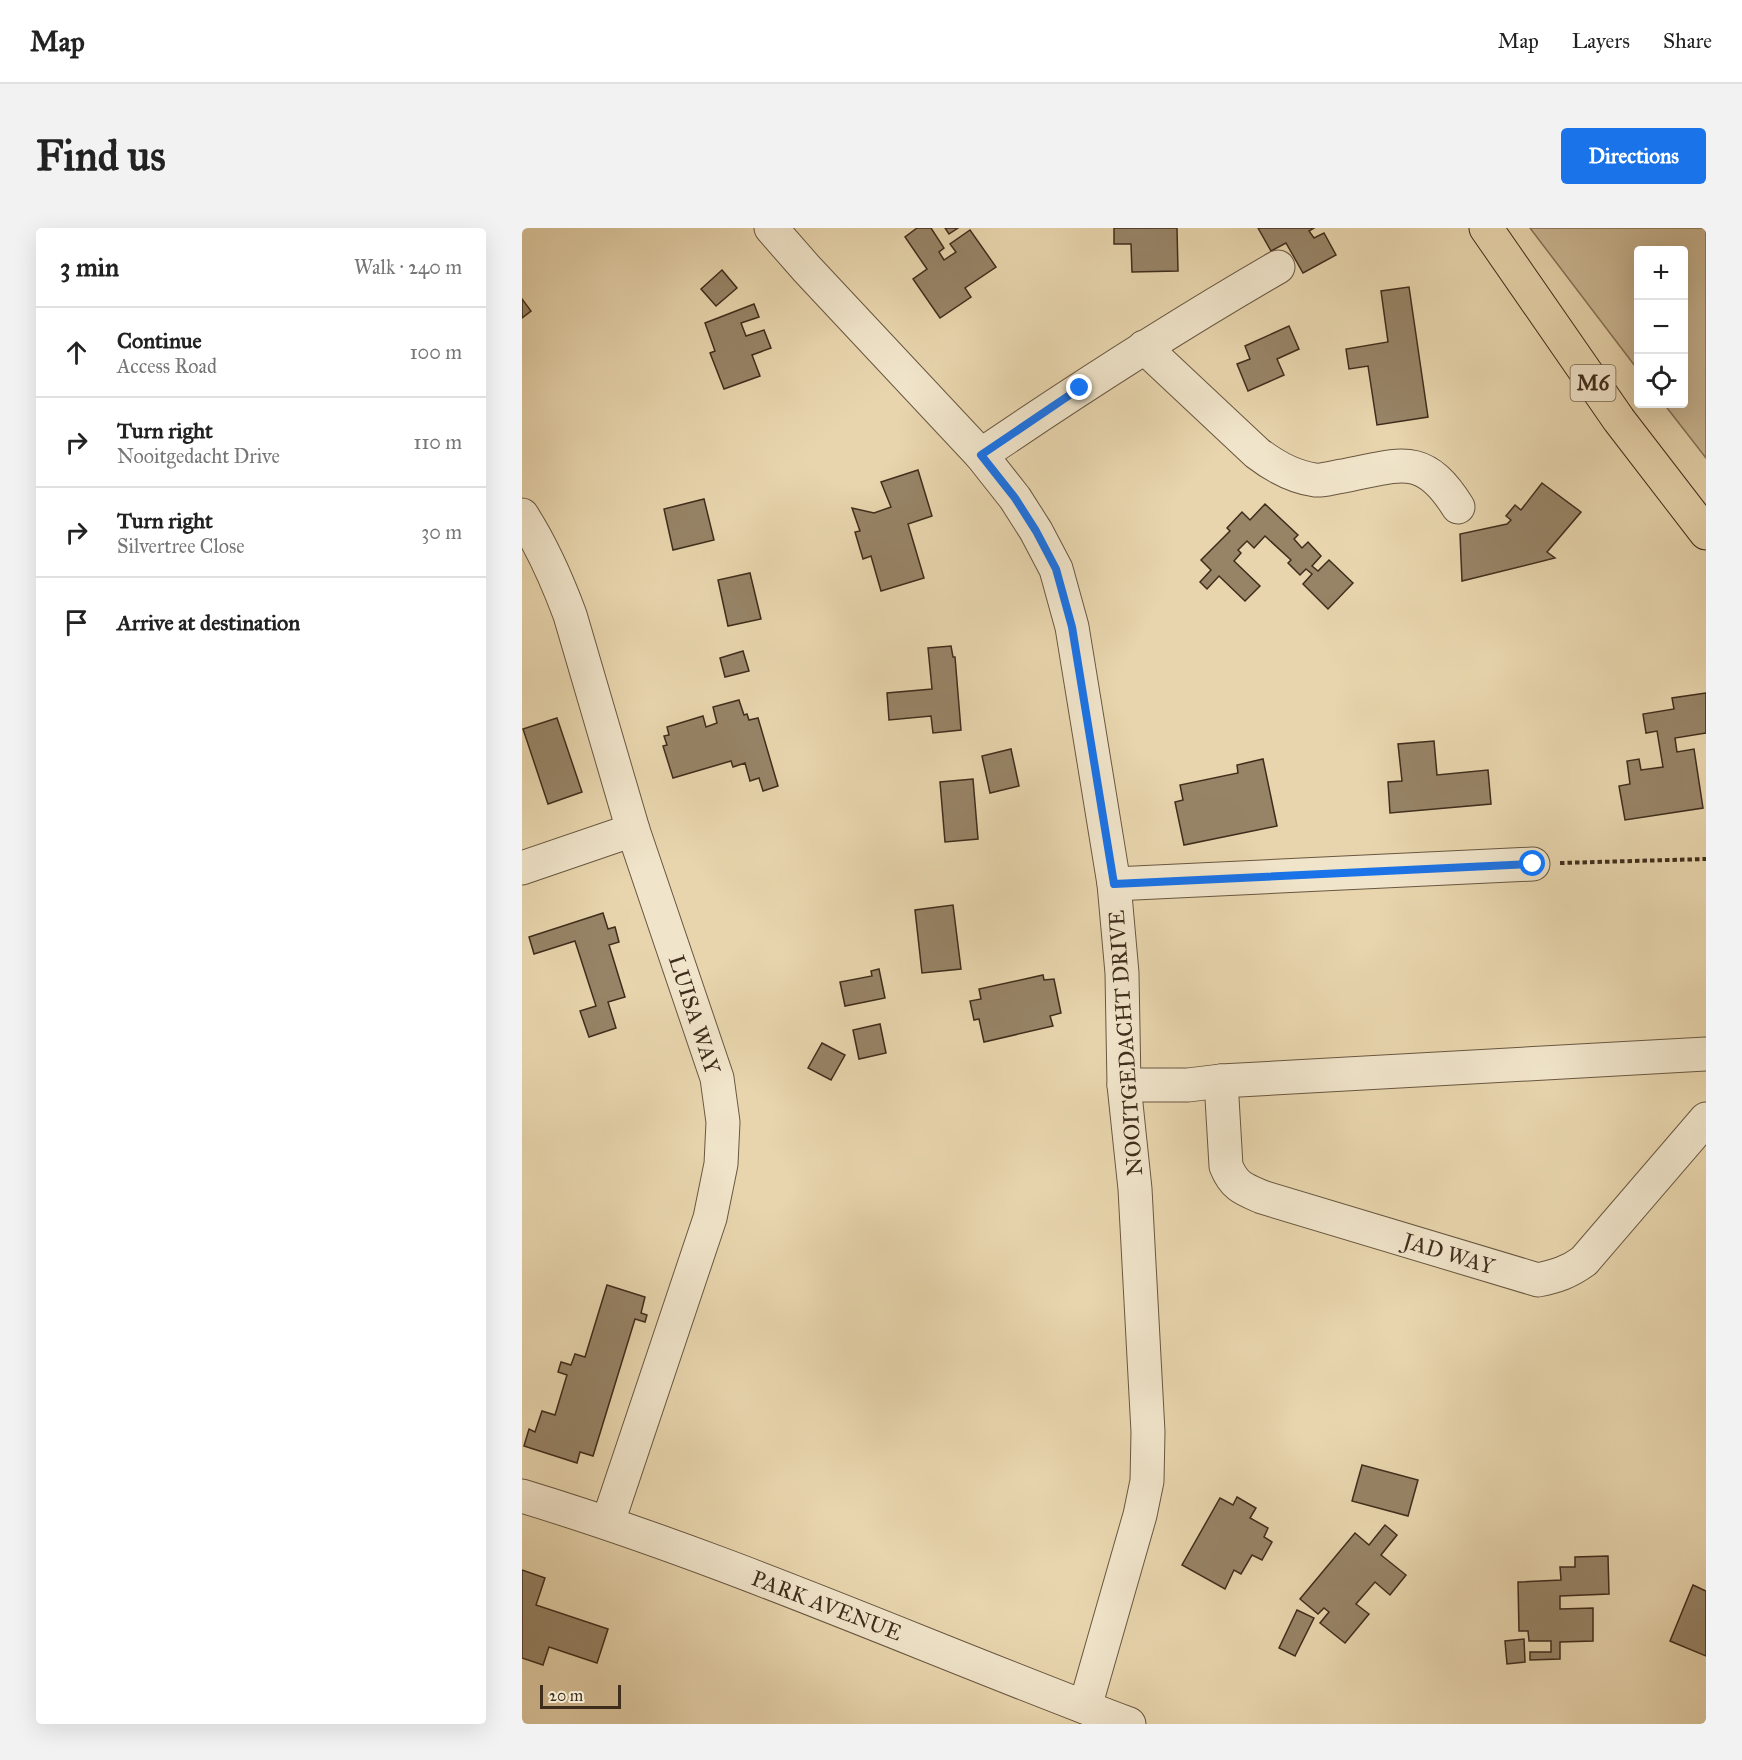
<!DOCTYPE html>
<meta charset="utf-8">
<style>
:root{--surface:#fff;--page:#f2f2f2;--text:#222;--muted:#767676;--line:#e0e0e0;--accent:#1a73e8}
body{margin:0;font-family:"IM FELL Great Primer",serif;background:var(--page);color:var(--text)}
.controls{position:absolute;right:18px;top:18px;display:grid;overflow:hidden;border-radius:6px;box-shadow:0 6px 24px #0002}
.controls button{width:54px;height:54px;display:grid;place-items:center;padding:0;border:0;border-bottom:2px solid var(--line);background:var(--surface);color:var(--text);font:30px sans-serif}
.scale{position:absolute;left:18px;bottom:15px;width:81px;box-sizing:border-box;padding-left:6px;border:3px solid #3f2d1c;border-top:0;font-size:16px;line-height:21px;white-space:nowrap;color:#3f2d1c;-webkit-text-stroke:4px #f0e4ca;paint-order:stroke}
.stop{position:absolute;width:18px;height:18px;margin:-14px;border:4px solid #1a73e8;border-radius:50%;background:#fff}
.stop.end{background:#1a73e8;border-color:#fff;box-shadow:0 2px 6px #0008}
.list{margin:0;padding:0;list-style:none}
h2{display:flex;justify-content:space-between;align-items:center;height:78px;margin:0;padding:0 24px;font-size:26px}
h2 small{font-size:20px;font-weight:400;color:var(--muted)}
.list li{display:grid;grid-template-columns:39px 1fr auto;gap:18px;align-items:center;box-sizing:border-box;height:90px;padding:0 24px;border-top:2px solid var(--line)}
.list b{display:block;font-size:22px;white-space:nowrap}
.list p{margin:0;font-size:20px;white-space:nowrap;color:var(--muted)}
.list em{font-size:20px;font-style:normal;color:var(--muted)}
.icon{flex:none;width:33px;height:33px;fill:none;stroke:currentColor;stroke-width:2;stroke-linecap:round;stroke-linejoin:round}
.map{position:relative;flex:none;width:1184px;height:1496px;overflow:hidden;border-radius:6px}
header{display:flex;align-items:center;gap:36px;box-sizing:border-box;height:84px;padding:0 30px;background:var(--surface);border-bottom:2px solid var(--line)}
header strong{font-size:28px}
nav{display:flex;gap:33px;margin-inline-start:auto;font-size:21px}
.intro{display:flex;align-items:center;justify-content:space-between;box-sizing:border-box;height:144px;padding:0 36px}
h1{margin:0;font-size:42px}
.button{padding:15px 27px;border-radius:6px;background:var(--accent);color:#fff;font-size:21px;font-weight:700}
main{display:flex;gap:36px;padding:0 36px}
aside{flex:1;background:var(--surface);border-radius:6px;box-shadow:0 6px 24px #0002}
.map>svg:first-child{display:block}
</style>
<header>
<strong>Map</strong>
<nav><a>Map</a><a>Layers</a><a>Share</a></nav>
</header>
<div class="intro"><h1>Find us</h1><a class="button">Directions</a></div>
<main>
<aside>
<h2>3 min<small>Walk · 240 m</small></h2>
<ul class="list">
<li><svg class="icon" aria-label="ahead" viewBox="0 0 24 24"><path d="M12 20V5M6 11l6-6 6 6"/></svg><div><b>Continue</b><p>Access Road</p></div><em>100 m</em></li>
<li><svg class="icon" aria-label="right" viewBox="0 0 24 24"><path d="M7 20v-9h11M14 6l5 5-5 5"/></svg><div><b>Turn right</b><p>Nooitgedacht Drive</p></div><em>110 m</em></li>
<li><svg class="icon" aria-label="right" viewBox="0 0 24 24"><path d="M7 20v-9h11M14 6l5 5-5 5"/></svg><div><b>Turn right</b><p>Silvertree Close</p></div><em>30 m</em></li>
<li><svg class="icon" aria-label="arrive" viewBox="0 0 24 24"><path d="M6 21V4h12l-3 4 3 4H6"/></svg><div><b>Arrive at destination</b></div></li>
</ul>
</aside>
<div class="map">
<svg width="1184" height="1496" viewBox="0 0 1184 1496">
<rect width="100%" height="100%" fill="#e8d5ad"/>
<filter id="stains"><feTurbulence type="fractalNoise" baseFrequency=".00333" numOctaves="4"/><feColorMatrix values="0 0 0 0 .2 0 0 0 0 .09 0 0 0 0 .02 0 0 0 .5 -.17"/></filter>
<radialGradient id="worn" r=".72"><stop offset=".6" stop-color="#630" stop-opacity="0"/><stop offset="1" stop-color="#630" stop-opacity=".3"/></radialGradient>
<polygon fill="#cbb894" stroke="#857258" stroke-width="1.5" points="1008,0 1184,0 1184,230 1142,176 1162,176 1162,22 1116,22 1116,142"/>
<g fill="#978467" stroke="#3f2d1c" stroke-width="1.5">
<polygon points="395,0 409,0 422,20 417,24 422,32 434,24 428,16 448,2 474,39 443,60 449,69 418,90 391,51 405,41 383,9"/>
<polygon points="423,0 436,0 427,6"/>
<polygon points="592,0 655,0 656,43 610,44 609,16 592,16"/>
<polygon points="736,0 792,0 787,3 792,10 802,5 814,27 781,45 764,15 749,23"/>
<polygon points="200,42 215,60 194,78 179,61"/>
<polygon points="887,59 906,189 855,197 846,138 827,141 824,121 866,114 859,63"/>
<polygon points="0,71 9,83 0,90"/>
<polygon points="232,76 237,89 219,95 224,108 242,102 249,120 230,127 238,148 202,161 188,125 193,123 183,95"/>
<polygon points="767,98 777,121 755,131 762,147 726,163 715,136 728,131 723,118"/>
<polygon points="396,242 410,288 386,296 402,350 359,363 349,328 341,331 333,304 338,303 330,280 352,285 369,279 359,254"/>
<polygon points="1020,255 1059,284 1025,324 1033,330 940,353 938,306 985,296 989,292 984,288 993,277 999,282"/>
<polygon points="182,271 192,312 151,322 142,281"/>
<polygon points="743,276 776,307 772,311 780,320 786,314 799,328 790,338 796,343 807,332 831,355 806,381 781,356 790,346 784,341 778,347 766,335 769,332 743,308 732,320 725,313 716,322 719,325 712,333 738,358 723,373 697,348 685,361 678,354 689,342 679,332 708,303 705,300 720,284 728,292"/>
<polygon points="228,345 239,391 206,398 196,352"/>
<polygon points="429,418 431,429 433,429 439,502 411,505 409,488 367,492 365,465 410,461 406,420"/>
<polygon points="221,423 227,443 203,449 198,430"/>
<polygon points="1184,465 1184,505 1153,510 1155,524 1172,521 1181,580 1103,592 1097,558 1108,556 1105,533 1117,531 1119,542 1141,539 1135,503 1124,505 1121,486 1152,481 1150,470"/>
<polygon points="217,472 222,487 225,486 227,492 236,490 256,558 241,563 237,550 228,553 223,535 211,539 209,533 151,550 141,518 145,517 142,508 147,507 145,499 181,488 184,499 195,495 191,479"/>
<polygon points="35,490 60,564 26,576 1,501"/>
<polygon points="912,513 915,547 966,542 969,576 868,585 866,554 880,553 876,516"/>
<polygon points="489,521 497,558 468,565 460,528"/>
<polygon points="741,531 755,598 662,617 653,574 661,572 658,557 716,545 715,537"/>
<polygon points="451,551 456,611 423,614 418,554"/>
<polygon points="431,677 439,741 400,745 393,682"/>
<polygon points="81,685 86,701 93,699 97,714 87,717 103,769 86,774 94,800 67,809 58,783 74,778 53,713 12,726 7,709"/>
<polygon points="357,741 363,770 323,778 318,754 350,748 349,743"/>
<polygon points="521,747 522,752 532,751 539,785 528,788 531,798 462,814 457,791 452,792 448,773 459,771 457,761"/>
<polygon points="358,796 364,825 337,831 331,802"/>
<polygon points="300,815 323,827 309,852 286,840"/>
<polygon points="85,1057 123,1069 119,1085 125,1087 123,1094 113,1091 71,1228 58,1224 55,1235 2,1218 7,1201 13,1204 20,1183 33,1187 45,1147 36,1144 39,1134 49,1137 53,1126 63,1129"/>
<polygon points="840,1237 896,1252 886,1288 830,1273"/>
<polygon points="715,1269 734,1280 728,1290 746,1300 742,1309 750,1314 740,1332 730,1327 719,1346 712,1342 703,1361 660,1337 698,1270 711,1277"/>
<polygon points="863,1297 875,1307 859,1327 884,1347 868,1367 853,1354 834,1376 847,1386 823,1415 798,1395 807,1384 802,1380 796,1386 778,1371 833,1305 847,1317"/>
<polygon points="1086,1328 1087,1366 1038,1368 1038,1381 1071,1380 1071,1413 1038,1414 1038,1431 1008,1432 1008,1424 1029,1424 1029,1413 1007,1413 1006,1403 997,1403 996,1354 1039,1352 1038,1339 1053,1339 1053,1329"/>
<polygon points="0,1342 23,1350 14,1377 86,1401 75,1435 27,1419 21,1437 0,1430"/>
<polygon points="1171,1357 1184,1363 1184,1428 1148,1413"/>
<polygon points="775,1382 792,1390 773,1428 757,1420"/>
<polygon points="1002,1411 1003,1434 985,1436 983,1413"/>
</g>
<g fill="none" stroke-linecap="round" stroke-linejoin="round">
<g stroke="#695740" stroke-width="35">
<g id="minor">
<polyline points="249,0 284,40 459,227 493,270 514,303 534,341 550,399 592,656 600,745 602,857 613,961 626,1204 625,1253 618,1287 563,1479"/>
<path d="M 622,119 L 735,225 C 752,238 771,249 793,252 C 802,253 812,249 821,248 C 878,237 901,223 936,279"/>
<path d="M 459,227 C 556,161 654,98 756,39"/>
<path d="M 0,287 C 20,318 35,352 48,387 L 111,602 L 195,850 L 201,894 L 199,936 L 188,990 L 86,1294"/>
<polyline points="0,640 111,602"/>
<polyline points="592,656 1011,636"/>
<path d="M 699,853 L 704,938 C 712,958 721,961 740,969 L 1016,1052 C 1035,1048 1047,1044 1062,1033 L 1184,891"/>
<polyline points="602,857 666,857 699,853 1184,826"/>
<path d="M 0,1268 C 208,1331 404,1420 607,1496"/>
</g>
</g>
<g stroke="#3f2d1c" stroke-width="35">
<polyline id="major" points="964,0 1097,192 1184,305"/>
</g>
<polyline stroke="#3f2d1c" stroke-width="4" stroke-dasharray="4.5 3" stroke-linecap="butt" points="1038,635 1184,631"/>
<use href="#minor" stroke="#f0e4ca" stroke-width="33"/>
<use href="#major" stroke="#e8d5ad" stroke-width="33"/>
</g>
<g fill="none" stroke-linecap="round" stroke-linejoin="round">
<polyline stroke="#1a73e8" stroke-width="8" points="558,160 459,227 493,270 514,303 534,341 550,399 592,656 1011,636"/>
</g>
<g text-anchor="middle" stroke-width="4.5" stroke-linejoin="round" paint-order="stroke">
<rect fill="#f0e4ca" stroke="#746450" stroke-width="1.5" x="1048.5" y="137" width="45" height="36" rx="4.5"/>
<g font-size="21" font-weight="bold" fill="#3f2d1c">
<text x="1071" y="162">M6</text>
</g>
<g font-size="22" fill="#3f2d1c" stroke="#f0e4ca">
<text transform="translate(173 786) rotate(72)" y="8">LUISA WAY</text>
<text transform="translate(603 815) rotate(-94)" y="8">NOOITGEDACHT DRIVE</text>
<text transform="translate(927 1025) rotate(17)" y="8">JAD WAY</text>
<text transform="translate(305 1377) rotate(21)" y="8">PARK AVENUE</text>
</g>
</g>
<rect width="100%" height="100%" filter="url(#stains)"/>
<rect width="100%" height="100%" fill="url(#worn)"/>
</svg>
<div class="controls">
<button>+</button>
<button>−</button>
<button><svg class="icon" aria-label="locate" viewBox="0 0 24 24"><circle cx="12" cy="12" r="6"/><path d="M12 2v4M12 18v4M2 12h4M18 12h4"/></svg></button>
</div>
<div class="scale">20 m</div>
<div class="stop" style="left:1011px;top:636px"></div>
<div class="stop end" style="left:558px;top:160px"></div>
</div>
</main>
